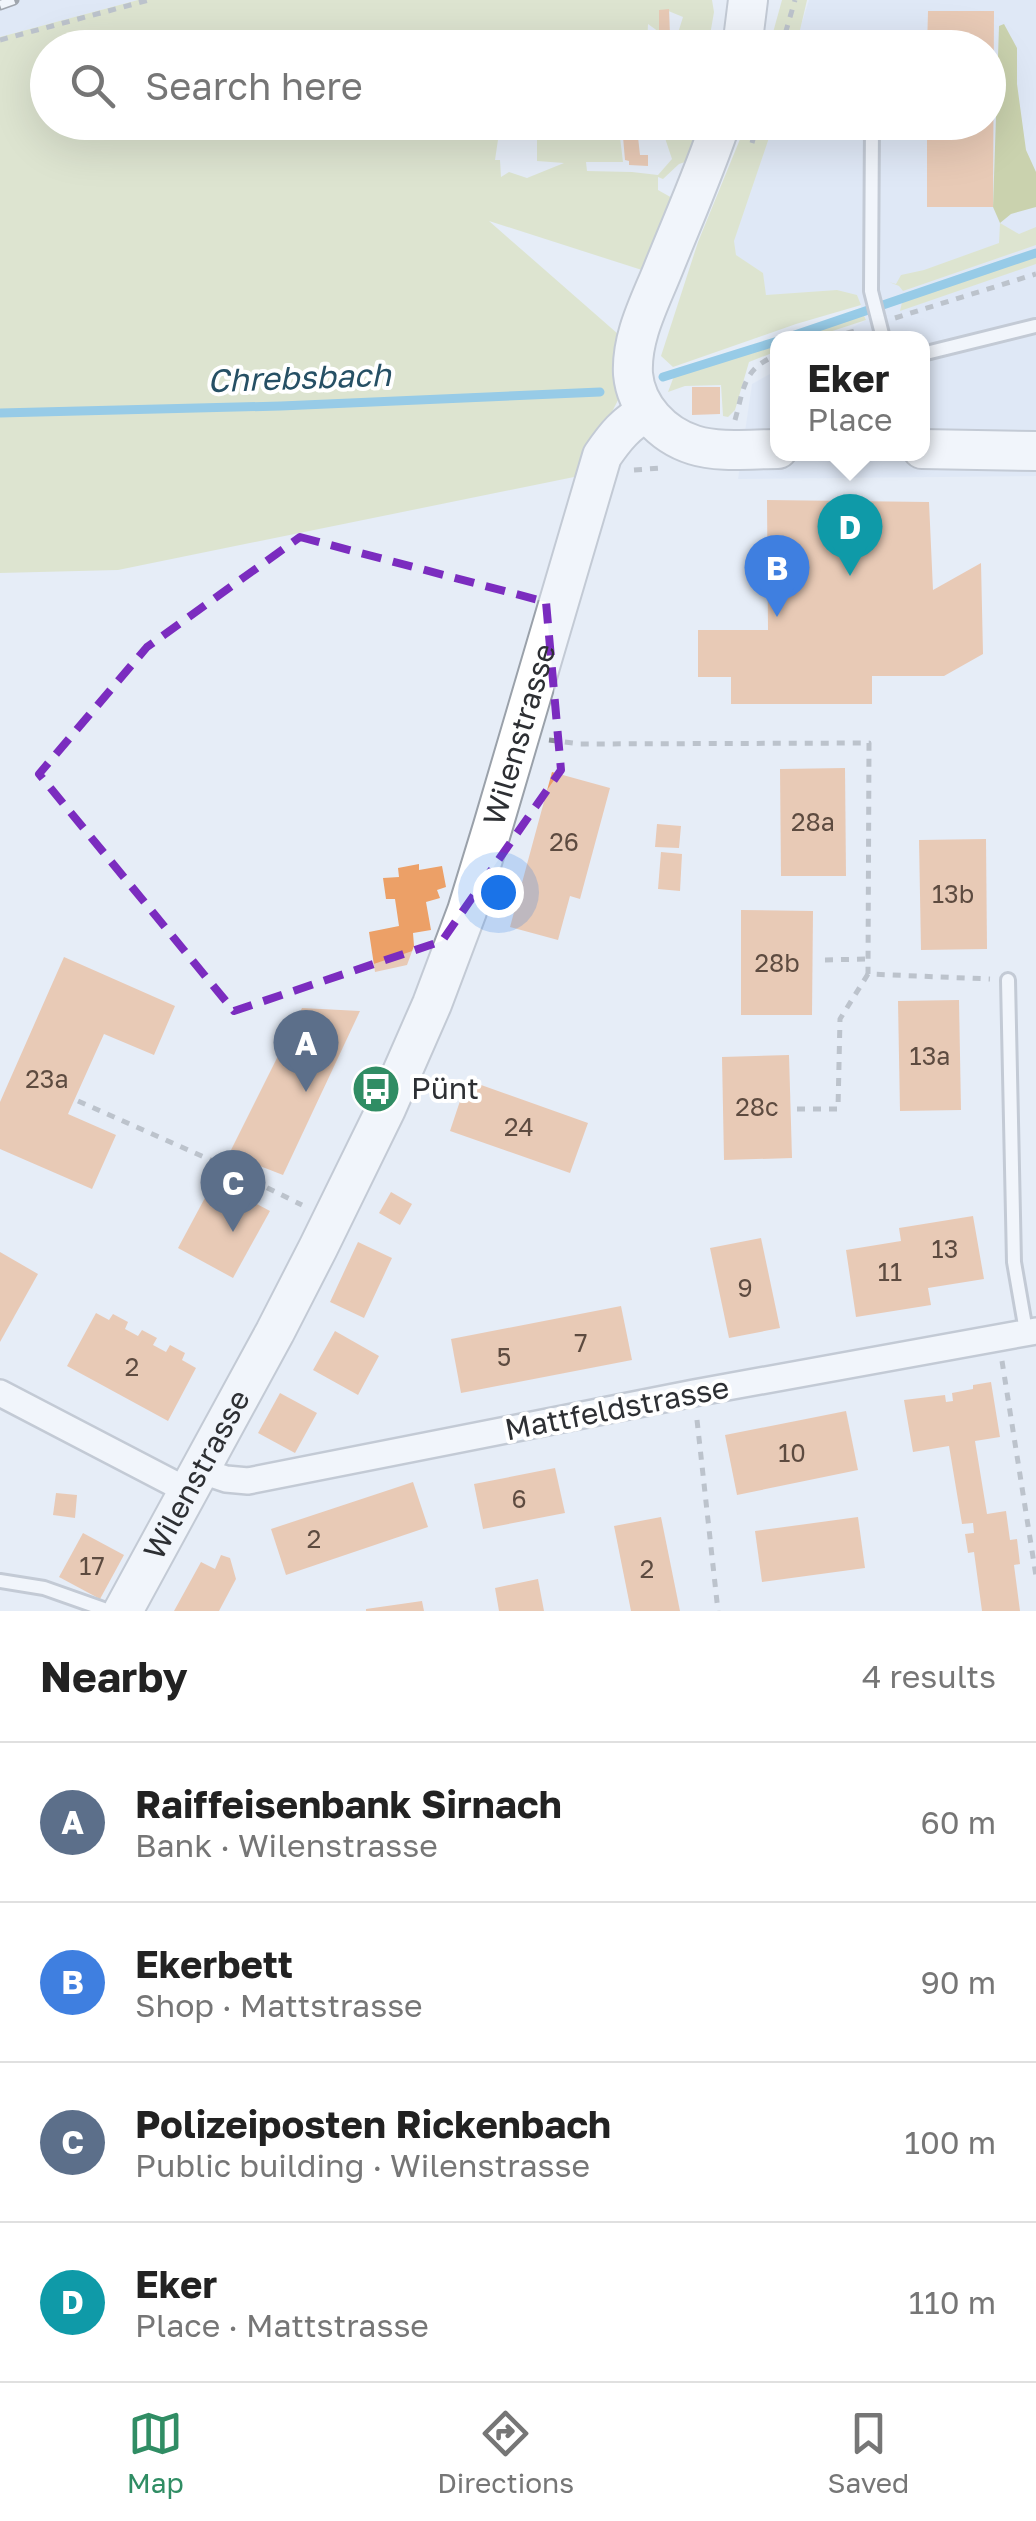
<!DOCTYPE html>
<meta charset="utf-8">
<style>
:root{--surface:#fff;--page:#f2f2f2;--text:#222;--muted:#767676;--line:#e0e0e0;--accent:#308d64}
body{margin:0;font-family:"Golos Text",sans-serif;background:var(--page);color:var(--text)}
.you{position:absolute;left:498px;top:892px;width:35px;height:35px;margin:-25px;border:8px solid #fff;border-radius:50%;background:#1a73e8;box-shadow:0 0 0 15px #1a73e833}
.badge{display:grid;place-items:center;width:65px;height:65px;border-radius:50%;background:var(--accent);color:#fff;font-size:32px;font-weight:700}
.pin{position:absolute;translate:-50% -82px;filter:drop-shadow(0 2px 5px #0008)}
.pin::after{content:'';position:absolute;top:52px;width:35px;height:30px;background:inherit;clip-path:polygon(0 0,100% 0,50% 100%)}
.popup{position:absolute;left:770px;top:331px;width:160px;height:130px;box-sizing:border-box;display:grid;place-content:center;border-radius:20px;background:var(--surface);filter:drop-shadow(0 2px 8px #0005);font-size:32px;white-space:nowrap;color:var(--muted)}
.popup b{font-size:38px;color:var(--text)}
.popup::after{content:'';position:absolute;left:50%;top:100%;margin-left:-20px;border:20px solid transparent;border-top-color:var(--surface)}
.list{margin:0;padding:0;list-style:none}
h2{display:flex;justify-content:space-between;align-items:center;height:130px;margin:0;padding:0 40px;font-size:42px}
h2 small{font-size:32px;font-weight:400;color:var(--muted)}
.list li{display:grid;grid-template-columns:65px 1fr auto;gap:30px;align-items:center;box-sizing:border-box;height:160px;padding:0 40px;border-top:2px solid var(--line)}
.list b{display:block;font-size:38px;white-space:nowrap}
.list p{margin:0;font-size:32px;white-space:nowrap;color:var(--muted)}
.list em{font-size:32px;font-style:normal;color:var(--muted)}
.icon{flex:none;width:55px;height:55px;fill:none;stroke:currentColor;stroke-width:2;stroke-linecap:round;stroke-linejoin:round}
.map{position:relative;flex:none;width:1036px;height:1611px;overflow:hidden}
.search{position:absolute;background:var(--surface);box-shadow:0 10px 40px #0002;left:30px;right:30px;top:30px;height:110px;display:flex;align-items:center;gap:25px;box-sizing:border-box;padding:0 35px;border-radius:55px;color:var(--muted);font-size:38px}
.sheet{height:770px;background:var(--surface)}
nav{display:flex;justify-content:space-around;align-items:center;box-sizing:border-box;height:140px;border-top:2px solid var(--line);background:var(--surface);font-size:28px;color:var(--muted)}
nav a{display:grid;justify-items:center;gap:5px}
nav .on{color:var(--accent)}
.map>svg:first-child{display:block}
</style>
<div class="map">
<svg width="1036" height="1611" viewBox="0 0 1036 1611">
<rect width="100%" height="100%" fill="#e6edf7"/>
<g fill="#d8e3f4">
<polygon points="0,0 138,0 0,37"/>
<polygon points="809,0 1036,0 1036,476 738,479 752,384 777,370 778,454 922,454 922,338 833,338 866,320 857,295 766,295 729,253 770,123 988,122 988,48 794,47"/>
</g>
<g fill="#d3daa0">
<polygon points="138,0 712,0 714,12 708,47 657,47 677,36 683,17 666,10 659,11 659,32 648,24 647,47 48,48 48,122 510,123 508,127 499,133 495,160 500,160 501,177 509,172 527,178 564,163 537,161 537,123 623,123 620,137 623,162 586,162 587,171 632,172 658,175 672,159 660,123 708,123 694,159 679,164 663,179 658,177 658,190 674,199 645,271 489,221 634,348 633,371 579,476 118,570 0,573 0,37"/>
<polygon points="782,0 807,0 796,47 769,47"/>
<polygon points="747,122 774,123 734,241 736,255 763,273 766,295 837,290 857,295 861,305 796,324 673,367 661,356 698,242"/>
<polygon points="1000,223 1019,234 1036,227 1036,245 903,291 899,286 889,282 896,284 901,275 924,270 999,243"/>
<polygon points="1036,253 1036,264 900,311 903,298 909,295"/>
<polygon points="862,311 866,320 811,338 783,338"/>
<polygon points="777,340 777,351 749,362 735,410 728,417 723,416 721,385 685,386 668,392 674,376"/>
</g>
<polygon fill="#a9b256" points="1004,24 1017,48 1017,84 1026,150 1036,172 1036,207 1011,214 1000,223 993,207 999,26"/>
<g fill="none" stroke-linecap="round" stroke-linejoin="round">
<g stroke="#39a2d2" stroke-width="9">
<polyline points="786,338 1036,253"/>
<polyline points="663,377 778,341"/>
<polyline points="0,413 281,406 600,392"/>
</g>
</g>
<g fill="#eca067">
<polygon points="669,9 670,35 659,32 659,10"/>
<polygon points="928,11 994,11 993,207 927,207 927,122 988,122 988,48 927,48"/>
<polygon points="623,137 638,137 640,155 648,155 648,166 629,165 629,161 625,160"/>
<polygon points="692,387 720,387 720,414 692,415"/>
<polygon points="767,500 929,502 933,590 981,563 983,654 944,676 872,676 872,704 731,704 731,677 698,677 698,630 768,630"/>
<polygon points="845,768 846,876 781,876 780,769"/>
<polygon points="552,772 610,788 580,899 570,896 558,940 510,927"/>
<polygon points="657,824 681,826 679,848 655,847"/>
<polygon points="986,839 987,949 921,950 919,840"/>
<polygon points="661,852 682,854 680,891 658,889"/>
<polygon points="419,864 419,870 442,866 446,887 437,890 440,898 426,902 431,930 413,933 414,946 407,965 375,972 369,932 399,926 395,899 386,899 383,878 399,877 398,868"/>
<polygon points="741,910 813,911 812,1015 741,1015"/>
<polygon points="64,957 175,1006 154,1055 104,1034 68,1114 116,1135 92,1189 0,1149 0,1102"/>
<polygon points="959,1000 961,1110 900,1111 898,1001"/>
<polygon points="302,1008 360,1011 283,1175 229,1154"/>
<polygon points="789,1055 792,1158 724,1160 722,1057"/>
<polygon points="467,1080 588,1123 570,1173 450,1131"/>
<polygon points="214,1181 270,1211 233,1278 178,1248"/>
<polygon points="391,1192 412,1204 400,1225 379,1213"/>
<polygon points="973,1216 984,1279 928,1288 931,1305 856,1317 846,1250 901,1241 899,1228"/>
<polygon points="761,1238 780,1328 729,1338 710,1248"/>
<polygon points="358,1242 392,1258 364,1318 330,1302"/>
<polygon points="0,1252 38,1274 0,1342"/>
<polygon points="621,1306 632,1360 461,1393 451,1339"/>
<polygon points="96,1313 109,1320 113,1314 128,1322 125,1329 138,1336 142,1330 157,1338 153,1345 166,1352 170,1345 185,1353 182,1360 196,1368 168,1421 67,1366"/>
<polygon points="335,1331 379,1356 358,1395 313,1370"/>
<polygon points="991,1382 1000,1437 975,1441 987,1514 1006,1511 1010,1540 1017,1539 1020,1564 1014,1565 1020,1611 982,1611 974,1552 968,1553 965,1534 974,1533 973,1523 962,1524 949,1446 913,1452 904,1400 945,1395 946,1402 953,1401 952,1393 973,1389 973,1385"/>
<polygon points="280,1393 317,1413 295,1453 258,1433"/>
<polygon points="846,1411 858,1470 737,1495 725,1435"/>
<polygon points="555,1468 565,1513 483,1529 474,1484"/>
<polygon points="413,1482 428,1527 286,1575 271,1529"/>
<polygon points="56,1493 77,1495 75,1518 53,1515"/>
<polygon points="661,1517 680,1611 631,1611 614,1526"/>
<polygon points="858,1517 865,1568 762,1582 755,1531"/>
<polygon points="83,1533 124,1555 100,1599 59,1577"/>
<polygon points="221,1555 230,1558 236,1579 219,1611 174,1611 201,1562 215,1569"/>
<polygon points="538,1579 544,1611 499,1611 495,1588"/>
<polygon points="422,1601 424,1611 366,1611 366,1609"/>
</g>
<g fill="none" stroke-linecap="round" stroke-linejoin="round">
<g stroke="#9aa1aa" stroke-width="18">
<g id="lane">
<polyline points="872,122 871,291 883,338"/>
<polyline points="922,354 1035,326"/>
<polyline points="1008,980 1014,1262 1026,1331"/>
<polyline points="0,1581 44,1588 109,1611"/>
</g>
</g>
<g stroke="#9aa1aa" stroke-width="30">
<g id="street">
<polyline points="0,1393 188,1491"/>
<polyline points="199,1470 226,1479 248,1481 694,1393 1036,1331"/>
</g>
</g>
<g stroke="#9aa1aa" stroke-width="42">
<g id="secondary">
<polyline points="742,48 748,0"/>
<path d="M 721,122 C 704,173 682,222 662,272 C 649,304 631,338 633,374 C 636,407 662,435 694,445 C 719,453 751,449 778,449"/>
<polyline points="922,449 1036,451"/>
<path id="s1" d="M 123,1611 L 275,1332 L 318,1248 L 386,1109 L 432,1004 L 467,911 L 493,826 L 602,456 C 615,437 626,423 647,412"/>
</g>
</g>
<g stroke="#8b9097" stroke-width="5" stroke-dasharray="8 8" stroke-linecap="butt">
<polyline points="0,40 149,0"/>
<polyline points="781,48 795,0"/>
<polyline points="752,143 758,122"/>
<polyline points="895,318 1036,274"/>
<polyline points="831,338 861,329"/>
<path d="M 735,420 C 744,389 743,367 778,355"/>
<polyline points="634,470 662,468"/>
<polyline points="549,740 580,744 869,743 868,974 990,979"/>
<polyline points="825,960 867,959"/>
<polyline points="78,1101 213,1161 302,1205"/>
<polyline points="797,1109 838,1109 840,1019 868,974"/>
<polyline points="1002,1361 1036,1576"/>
<polyline points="697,1420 718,1611"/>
</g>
<use href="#lane" stroke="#fff" stroke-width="12"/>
<use href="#street" stroke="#fff" stroke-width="25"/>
<use href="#secondary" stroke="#fff" stroke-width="38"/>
<g stroke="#4d5055" stroke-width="11">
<polyline id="rail" points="0,5 14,0"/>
</g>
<use href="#rail" stroke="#fff" stroke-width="8" stroke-dasharray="22" stroke-linecap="butt"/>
</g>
<path d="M0 0H1036V1611H0ZM 300,537 L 546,602 L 561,770 L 442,941 L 234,1011 L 39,774 L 147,647 Z" fill="#e6edf7" fill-opacity=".55" fill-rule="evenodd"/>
<path fill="none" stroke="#7b2cbf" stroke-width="8" stroke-dasharray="20 12" stroke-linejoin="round" d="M 300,537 L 546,602 L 561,770 L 442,941 L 234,1011 L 39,774 L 147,647 Z"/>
<defs>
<g id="bus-disc" transform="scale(2.5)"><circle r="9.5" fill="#308d64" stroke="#fff"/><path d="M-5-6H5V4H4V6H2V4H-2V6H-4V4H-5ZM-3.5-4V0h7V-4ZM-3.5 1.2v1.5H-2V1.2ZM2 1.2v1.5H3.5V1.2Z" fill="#fff"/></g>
</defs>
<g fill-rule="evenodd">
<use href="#bus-disc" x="376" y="1089"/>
</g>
<g text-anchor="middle" stroke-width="8" stroke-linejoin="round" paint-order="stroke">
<g font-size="25" fill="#5d4b40">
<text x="813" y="831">28a</text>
<text x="564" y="851">26</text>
<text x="953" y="903">13b</text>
<text x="777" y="972">28b</text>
<text x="930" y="1065">13a</text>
<text x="47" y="1088">23a</text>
<text x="757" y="1116">28c</text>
<text x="519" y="1136">24</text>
<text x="945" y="1258">13</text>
<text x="890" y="1281">11</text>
<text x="745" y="1297">9</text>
<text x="581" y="1352">7</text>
<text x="504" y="1366">5</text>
<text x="132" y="1376">2</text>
<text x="792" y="1462">10</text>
<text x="519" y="1508">6</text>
<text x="314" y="1548">2</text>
<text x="92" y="1575">17</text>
<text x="647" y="1578">2</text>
</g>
<g font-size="30" fill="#2d2f33" stroke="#fff">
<text dy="10" stroke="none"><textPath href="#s1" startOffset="965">Wilenstrasse</textPath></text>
<text transform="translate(617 1409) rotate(-11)" y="10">Mattfeldstrasse</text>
<text dy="10" stroke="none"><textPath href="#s1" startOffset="155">Wilenstrasse</textPath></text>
</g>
<g font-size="30" fill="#2d2f33" stroke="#fff" text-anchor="start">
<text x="411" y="1099">Pünt</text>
</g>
<g font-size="32" font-style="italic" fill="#265065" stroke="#fff">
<text transform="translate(299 378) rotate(-2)" y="11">Chrebsbach</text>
</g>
</g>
</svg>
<div class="you"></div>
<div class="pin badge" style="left:306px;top:1092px;background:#5c6f8a">A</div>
<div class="pin badge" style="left:777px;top:617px;background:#3f7fe0">B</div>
<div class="pin badge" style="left:233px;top:1232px;background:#5c6f8a">C</div>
<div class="pin badge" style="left:850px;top:576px;background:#0f9aa8">D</div>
<div class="popup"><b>Eker</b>Place</div>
<div class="search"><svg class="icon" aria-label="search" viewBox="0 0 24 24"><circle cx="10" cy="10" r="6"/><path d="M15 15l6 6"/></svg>Search here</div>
</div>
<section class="sheet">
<h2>Nearby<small>4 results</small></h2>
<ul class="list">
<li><span class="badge" style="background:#5c6f8a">A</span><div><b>Raiffeisenbank Sirnach</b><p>Bank · Wilenstrasse</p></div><em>60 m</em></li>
<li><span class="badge" style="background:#3f7fe0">B</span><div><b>Ekerbett</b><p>Shop · Mattstrasse</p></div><em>90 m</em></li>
<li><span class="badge" style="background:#5c6f8a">C</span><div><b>Polizeiposten Rickenbach</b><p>Public building · Wilenstrasse</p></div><em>100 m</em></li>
<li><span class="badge" style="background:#0f9aa8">D</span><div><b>Eker</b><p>Place · Mattstrasse</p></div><em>110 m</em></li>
</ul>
</section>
<nav>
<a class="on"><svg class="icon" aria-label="map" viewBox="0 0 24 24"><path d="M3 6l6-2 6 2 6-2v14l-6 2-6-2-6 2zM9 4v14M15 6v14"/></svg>Map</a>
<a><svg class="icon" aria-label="directions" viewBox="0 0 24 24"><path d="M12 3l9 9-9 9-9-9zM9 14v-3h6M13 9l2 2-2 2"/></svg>Directions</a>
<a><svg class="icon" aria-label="saved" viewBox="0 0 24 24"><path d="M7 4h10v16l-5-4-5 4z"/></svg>Saved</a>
</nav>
